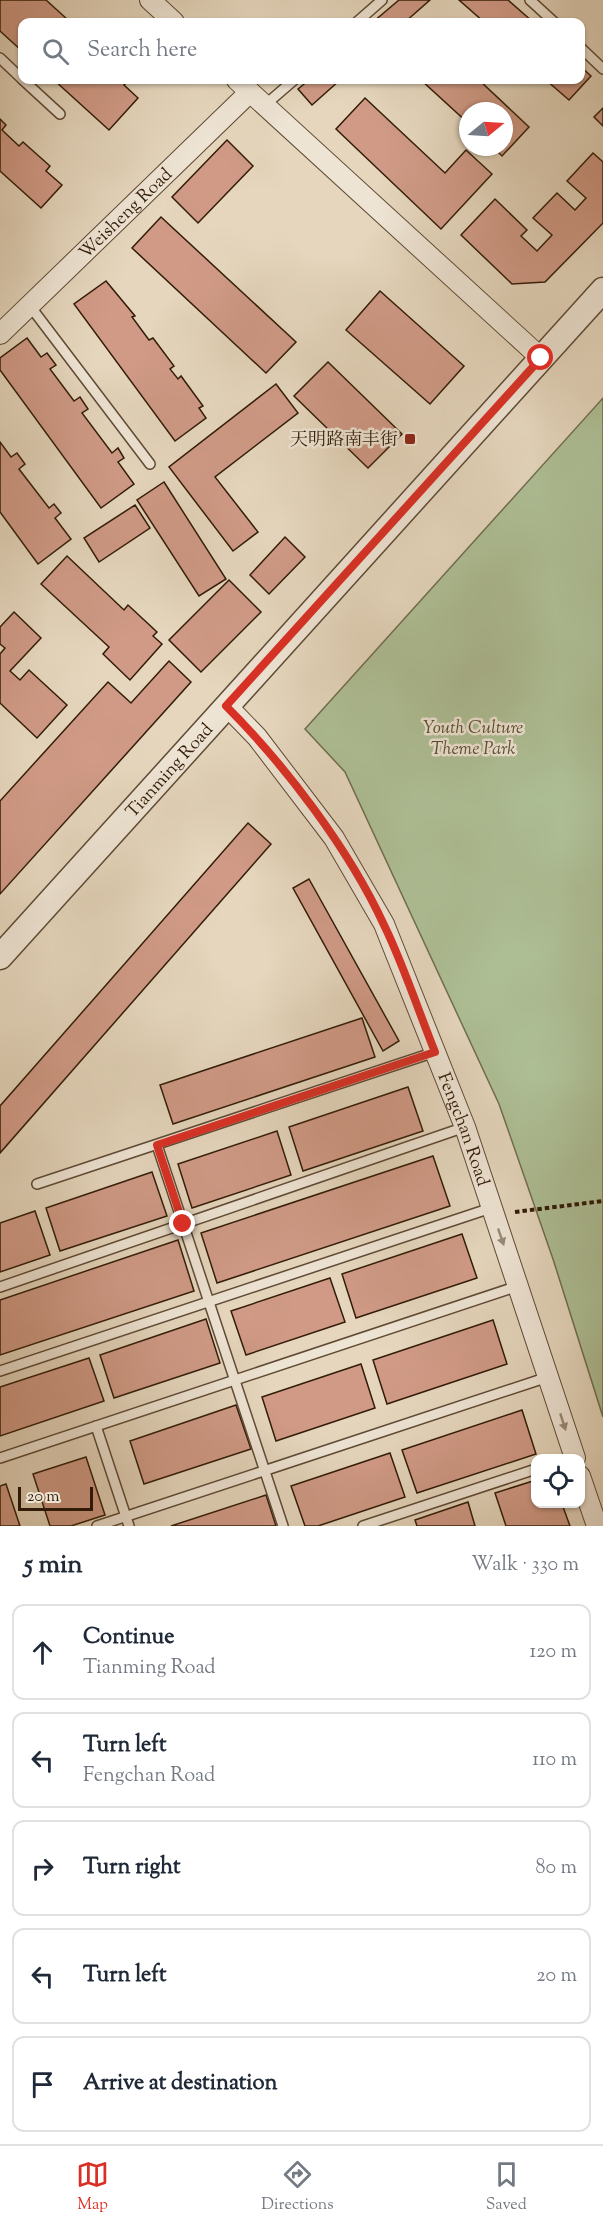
<!DOCTYPE html>
<meta charset="utf-8">
<style>
:root{--surface:#fff;--page:#f2f2f3;--text:#1f2937;--muted:#747a83;--line:#e0e1e3;--accent:#d93025}
body{margin:0;font-family:"Sorts Mill Goudy","Noto Serif SC",serif;background:var(--page);color:var(--text)}
.controls{position:absolute;right:18px;bottom:18px;display:grid;overflow:hidden;border-radius:12px;box-shadow:0 2px 4px #0004}
.controls button{width:54px;height:54px;display:grid;place-items:center;padding:0;border:0;border-bottom:2px solid var(--line);background:var(--surface);color:var(--text);font:30px sans-serif}
.compass{position:absolute;left:459px;top:102px;width:54px;height:54px;border-radius:50%;background:var(--surface);box-shadow:0 2px 4px #0004;rotate:72deg}
.scale{position:absolute;left:18px;bottom:15px;width:75px;box-sizing:border-box;padding-left:6px;border:3px solid #321c08;border-top:0;font-size:16px;line-height:21px;white-space:nowrap;color:#321c08;-webkit-text-stroke:4px #eee4d4;paint-order:stroke}
.stop{position:absolute;width:18px;height:18px;margin:-14px;border:4px solid #d93025;border-radius:50%;background:#fff}
.stop.end{background:#d93025;border-color:#fff;box-shadow:0 2px 6px #0008}
.list{margin:0;padding:0;list-style:none}
h2{display:flex;justify-content:space-between;align-items:center;height:78px;margin:0;padding:0 24px;font-size:26px}
h2 small{font-size:20px;font-weight:400;color:var(--muted)}
.list li{display:grid;grid-template-columns:39px 1fr auto;gap:18px;align-items:center;box-sizing:border-box;height:96px;margin:0 12px 12px;padding:0 12px;border:2px solid var(--line);border-radius:12px}
.list b{display:block;font-size:22px;white-space:nowrap}
.list p{margin:0;font-size:20px;white-space:nowrap;color:var(--muted)}
.list em{font-size:20px;font-style:normal;color:var(--muted)}
.icon{flex:none;width:33px;height:33px;fill:none;stroke:currentColor;stroke-width:2;stroke-linecap:round;stroke-linejoin:round}
.map{position:relative;flex:none;width:603px;height:1526px;overflow:hidden}
.search{position:absolute;background:var(--surface);box-shadow:0 2px 4px #0004;left:18px;right:18px;top:18px;height:66px;display:flex;align-items:center;gap:15px;box-sizing:border-box;padding:0 21px;border-radius:12px;color:var(--muted);font-size:22px}
.sheet{height:618px;background:var(--surface)}
nav{display:flex;justify-content:space-around;align-items:center;box-sizing:border-box;height:84px;border-top:2px solid var(--line);background:var(--surface);font-size:16px;color:var(--muted)}
nav a{display:grid;justify-items:center;gap:3px}
nav .on{color:var(--accent)}
.map>svg:first-child{display:block}
</style>
<div class="map">
<svg width="603" height="1526" viewBox="0 0 603 1526">
<rect width="100%" height="100%" fill="#e5d6bd"/>
<filter id="stains"><feTurbulence type="fractalNoise" baseFrequency=".00333" numOctaves="4"/><feColorMatrix values="0 0 0 0 .2 0 0 0 0 .09 0 0 0 0 .02 0 0 0 .5 -.17"/></filter>
<radialGradient id="worn" r=".72"><stop offset=".6" stop-color="#630" stop-opacity="0"/><stop offset="1" stop-color="#630" stop-opacity=".3"/></radialGradient>
<polygon fill="#aebf96" stroke="#706e4f" stroke-width="1.5" points="603,398 603,1417 553,1259 499,1104 345,772 305,729"/>
<g fill="#d09a86" stroke="#321c08" stroke-width="1.5">
<polygon points="0,0 46,0 68,20 66,22 22,22 22,51 0,31"/>
<polygon points="399,0 430,0 405,22 373,22"/>
<polygon points="459,0 508,0 533,22 484,22"/>
<polygon points="580,66 591,76 569,100 546,80 580,80"/>
<polygon points="54,80 129,80 124,85 138,98 109,130"/>
<polygon points="309,80 340,80 312,105 298,89"/>
<polygon points="421,80 479,80 529,127 502,156 493,147 504,147 504,111 468,111 468,123"/>
<polygon points="365,98 445,173 466,150 492,174 441,229 336,129"/>
<polygon points="603,108 603,126 594,117"/>
<polygon points="0,119 6,125 2,130 19,146 23,142 50,166 46,171 62,185 41,208 0,171"/>
<polygon points="227,140 253,166 198,223 172,197"/>
<polygon points="593,153 603,162 603,223 545,282 512,284 461,235 495,199 527,230 521,236 537,251 552,235 533,218 557,193 575,210 586,198 567,181"/>
<polygon points="161,217 296,342 266,373 132,248"/>
<polygon points="106,281 135,316 132,317 149,340 153,338 174,366 170,369 178,379 181,376 203,406 199,408 206,418 175,441 74,304"/>
<polygon points="380,291 464,366 430,404 346,330"/>
<polygon points="27,338 41,357 47,353 56,365 50,369 74,401 80,397 88,409 82,413 112,453 118,448 124,458 118,462 134,484 101,508 0,370 0,358"/>
<polygon points="328,362 402,434 368,468 294,396"/>
<polygon points="276,384 298,413 215,477 258,532 233,551 169,467"/>
<polygon points="0,442 11,457 17,453 25,464 19,469 49,508 54,504 61,513 55,518 71,539 38,564 0,512"/>
<polygon points="164,482 226,579 199,596 137,500"/>
<polygon points="135,505 150,528 99,562 84,538"/>
<polygon points="285,537 305,557 269,594 250,575"/>
<polygon points="67,556 124,610 128,605 157,632 153,636 162,644 130,680 103,654 109,647 41,584"/>
<polygon points="229,580 261,612 201,672 169,640"/>
<polygon points="14,612 41,638 10,671 20,680 29,670 67,705 37,738 0,703 0,654 5,648 0,644 0,627"/>
<polygon points="169,661 191,682 0,894 0,801 108,682 131,703"/>
<polygon points="248,823 271,844 0,1153 0,1106"/>
<polygon points="309,879 399,1041 383,1051 293,888"/>
<polygon points="362,1018 375,1057 173,1124 160,1085"/>
<polygon points="408,1087 423,1131 303,1171 289,1127"/>
<polygon points="277,1131 291,1175 192,1208 178,1164"/>
<polygon points="433,1156 450,1206 217,1283 201,1233"/>
<polygon points="152,1172 167,1216 60,1251 46,1208"/>
<polygon points="35,1211 50,1255 0,1272 0,1223"/>
<polygon points="462,1234 477,1278 356,1318 342,1274"/>
<polygon points="178,1240 194,1291 0,1355 0,1300"/>
<polygon points="330,1278 345,1322 246,1355 231,1311"/>
<polygon points="206,1319 220,1363 114,1398 100,1355"/>
<polygon points="493,1320 507,1364 387,1404 373,1360"/>
<polygon points="89,1358 104,1401 0,1436 0,1387"/>
<polygon points="361,1364 375,1408 276,1441 262,1397"/>
<polygon points="236,1405 251,1449 144,1484 130,1441"/>
<polygon points="522,1410 536,1454 417,1493 402,1450"/>
<polygon points="390,1453 405,1497 318,1526 305,1526 291,1486"/>
<polygon points="86,1457 105,1515 71,1526 50,1526 33,1474"/>
<polygon points="536,1480 536,1504 562,1504 570,1526 506,1526 495,1493"/>
<polygon points="6,1484 20,1526 0,1526 0,1486"/>
<polygon points="266,1495 276,1526 171,1526"/>
<polygon points="468,1502 475,1526 417,1526 415,1520"/>
</g>
<g fill="none" stroke-linecap="round" stroke-linejoin="round">
<g stroke="#5f4a35" stroke-width="12">
<g id="service">
<polyline points="530,0 554,22"/>
<polyline points="357,22 382,0"/>
<polyline points="580,47 603,69"/>
<polyline points="0,58 22,79"/>
<polyline points="23,80 60,114"/>
<polyline points="265,105 294,80"/>
<polyline points="30,306 150,464"/>
<polyline points="157,1145 283,1526"/>
<polyline points="37,1184 435,1052"/>
<polyline points="0,1287 465,1127"/>
<polyline points="0,1371 491,1208"/>
<polyline points="96,1426 129,1526"/>
<polyline points="0,1458 518,1286"/>
<polyline points="97,1526 548,1377"/>
<polyline points="363,1526 536,1469"/>
</g>
</g>
<g stroke="#5f4a35" stroke-width="22">
<g id="minor">
<polyline points="150,0 174,22"/>
<polyline points="237,80 541,358"/>
<path id="s1" d="M 0,334 L 250,92"/>
<path id="s2" d="M 227,706 L 257,737 L 334,838 L 384,924 L 465,1127 L 575,1458"/>
<polyline points="580,1476 597,1526"/>
</g>
</g>
<g stroke="#5f4a35" stroke-width="27">
<g id="tertiary">
<path id="s3" d="M 0,957 L 603,290"/>
</g>
</g>
<polyline stroke="#321c08" stroke-width="4" stroke-dasharray="4.5 3" stroke-linecap="butt" points="515,1212 603,1201"/>
<use href="#service" stroke="#eee4d4" stroke-width="9"/>
<use href="#minor" stroke="#eee4d4" stroke-width="20"/>
<use href="#tertiary" stroke="#eee4d4" stroke-width="24"/>
</g>
<defs><path id="oneway-solid" d="M-6-.8H1V-3.2L6.5 0L1 3.2V.8H-6Z" transform="scale(1.5)"/></defs>
<g fill="#998a78">
<use href="#oneway-solid" transform="translate(501 1237) rotate(71)"/>
<use href="#oneway-solid" transform="translate(563 1422) rotate(72)"/>
</g>
<g fill="none" stroke-linecap="round" stroke-linejoin="round">
<path stroke="#d93025" stroke-width="8" d="M 183,1224 L 157,1145 L 435,1052 C 418,1010 404,966 384,925 C 349,849 285,765 226,706 L 541,358"/>
</g>
<rect fill="#8f2418" stroke="#eee4d4" stroke-width="2" x="404" y="433" width="12" height="12" rx="3"/>
<g text-anchor="middle" stroke-width="5" stroke-linejoin="round" paint-order="stroke">
<g font-size="18" fill="#321c08" stroke="#eee4d4">
<text dy="6" stroke="none"><textPath href="#s1" startOffset="174">Weisheng Road</textPath></text>
<text dy="6" stroke="none"><textPath href="#s3" startOffset="252">Tianming Road</textPath></text>
<text dy="6" stroke="none"><textPath href="#s2" startOffset="490">Fengchan Road</textPath></text>
</g>
<g font-size="18" fill="#321c08" stroke="#eee4d4" text-anchor="end">
<text x="398" y="445">天明路南丰街</text>
</g>
<g font-size="18" font-style="italic" fill="#574d33" stroke="#eee4d4">
<text x="473" y="733">Youth Culture<tspan x="473" dy="21">Theme Park</tspan></text>
</g>
</g>
<rect width="100%" height="100%" filter="url(#stains)"/>
<rect width="100%" height="100%" fill="url(#worn)"/>
</svg>
<div class="controls">
<button><svg class="icon" aria-label="locate" viewBox="0 0 24 24"><circle cx="12" cy="12" r="6"/><path d="M12 2v4M12 18v4M2 12h4M18 12h4"/></svg></button>
</div>
<svg class="compass" viewBox="-18 -18 36 36"><path d="M0-13l5 13h-10z" fill="#e53935"/><path d="M0 13l5-13h-10z" fill="#747a83"/></svg>
<div class="scale">20 m</div>
<div class="stop" style="left:541px;top:358px"></div>
<div class="stop end" style="left:183px;top:1224px"></div>
<div class="search"><svg class="icon" aria-label="search" viewBox="0 0 24 24"><circle cx="10" cy="10" r="6"/><path d="M15 15l6 6"/></svg>Search here</div>
</div>
<section class="sheet">
<h2>5 min<small>Walk · 330 m</small></h2>
<ul class="list">
<li><svg class="icon" aria-label="ahead" viewBox="0 0 24 24"><path d="M12 20V5M6 11l6-6 6 6"/></svg><div><b>Continue</b><p>Tianming Road</p></div><em>120 m</em></li>
<li><svg class="icon" aria-label="left" viewBox="0 0 24 24"><path d="M17 20v-9H6M10 6l-5 5 5 5"/></svg><div><b>Turn left</b><p>Fengchan Road</p></div><em>110 m</em></li>
<li><svg class="icon" aria-label="right" viewBox="0 0 24 24"><path d="M7 20v-9h11M14 6l5 5-5 5"/></svg><div><b>Turn right</b></div><em>80 m</em></li>
<li><svg class="icon" aria-label="left" viewBox="0 0 24 24"><path d="M17 20v-9H6M10 6l-5 5 5 5"/></svg><div><b>Turn left</b></div><em>20 m</em></li>
<li><svg class="icon" aria-label="arrive" viewBox="0 0 24 24"><path d="M6 21V4h12l-3 4 3 4H6"/></svg><div><b>Arrive at destination</b></div></li>
</ul>
</section>
<nav>
<a class="on"><svg class="icon" aria-label="map" viewBox="0 0 24 24"><path d="M3 6l6-2 6 2 6-2v14l-6 2-6-2-6 2zM9 4v14M15 6v14"/></svg>Map</a>
<a><svg class="icon" aria-label="directions" viewBox="0 0 24 24"><path d="M12 3l9 9-9 9-9-9zM9 14v-3h6M13 9l2 2-2 2"/></svg>Directions</a>
<a><svg class="icon" aria-label="saved" viewBox="0 0 24 24"><path d="M7 4h10v16l-5-4-5 4z"/></svg>Saved</a>
</nav>
